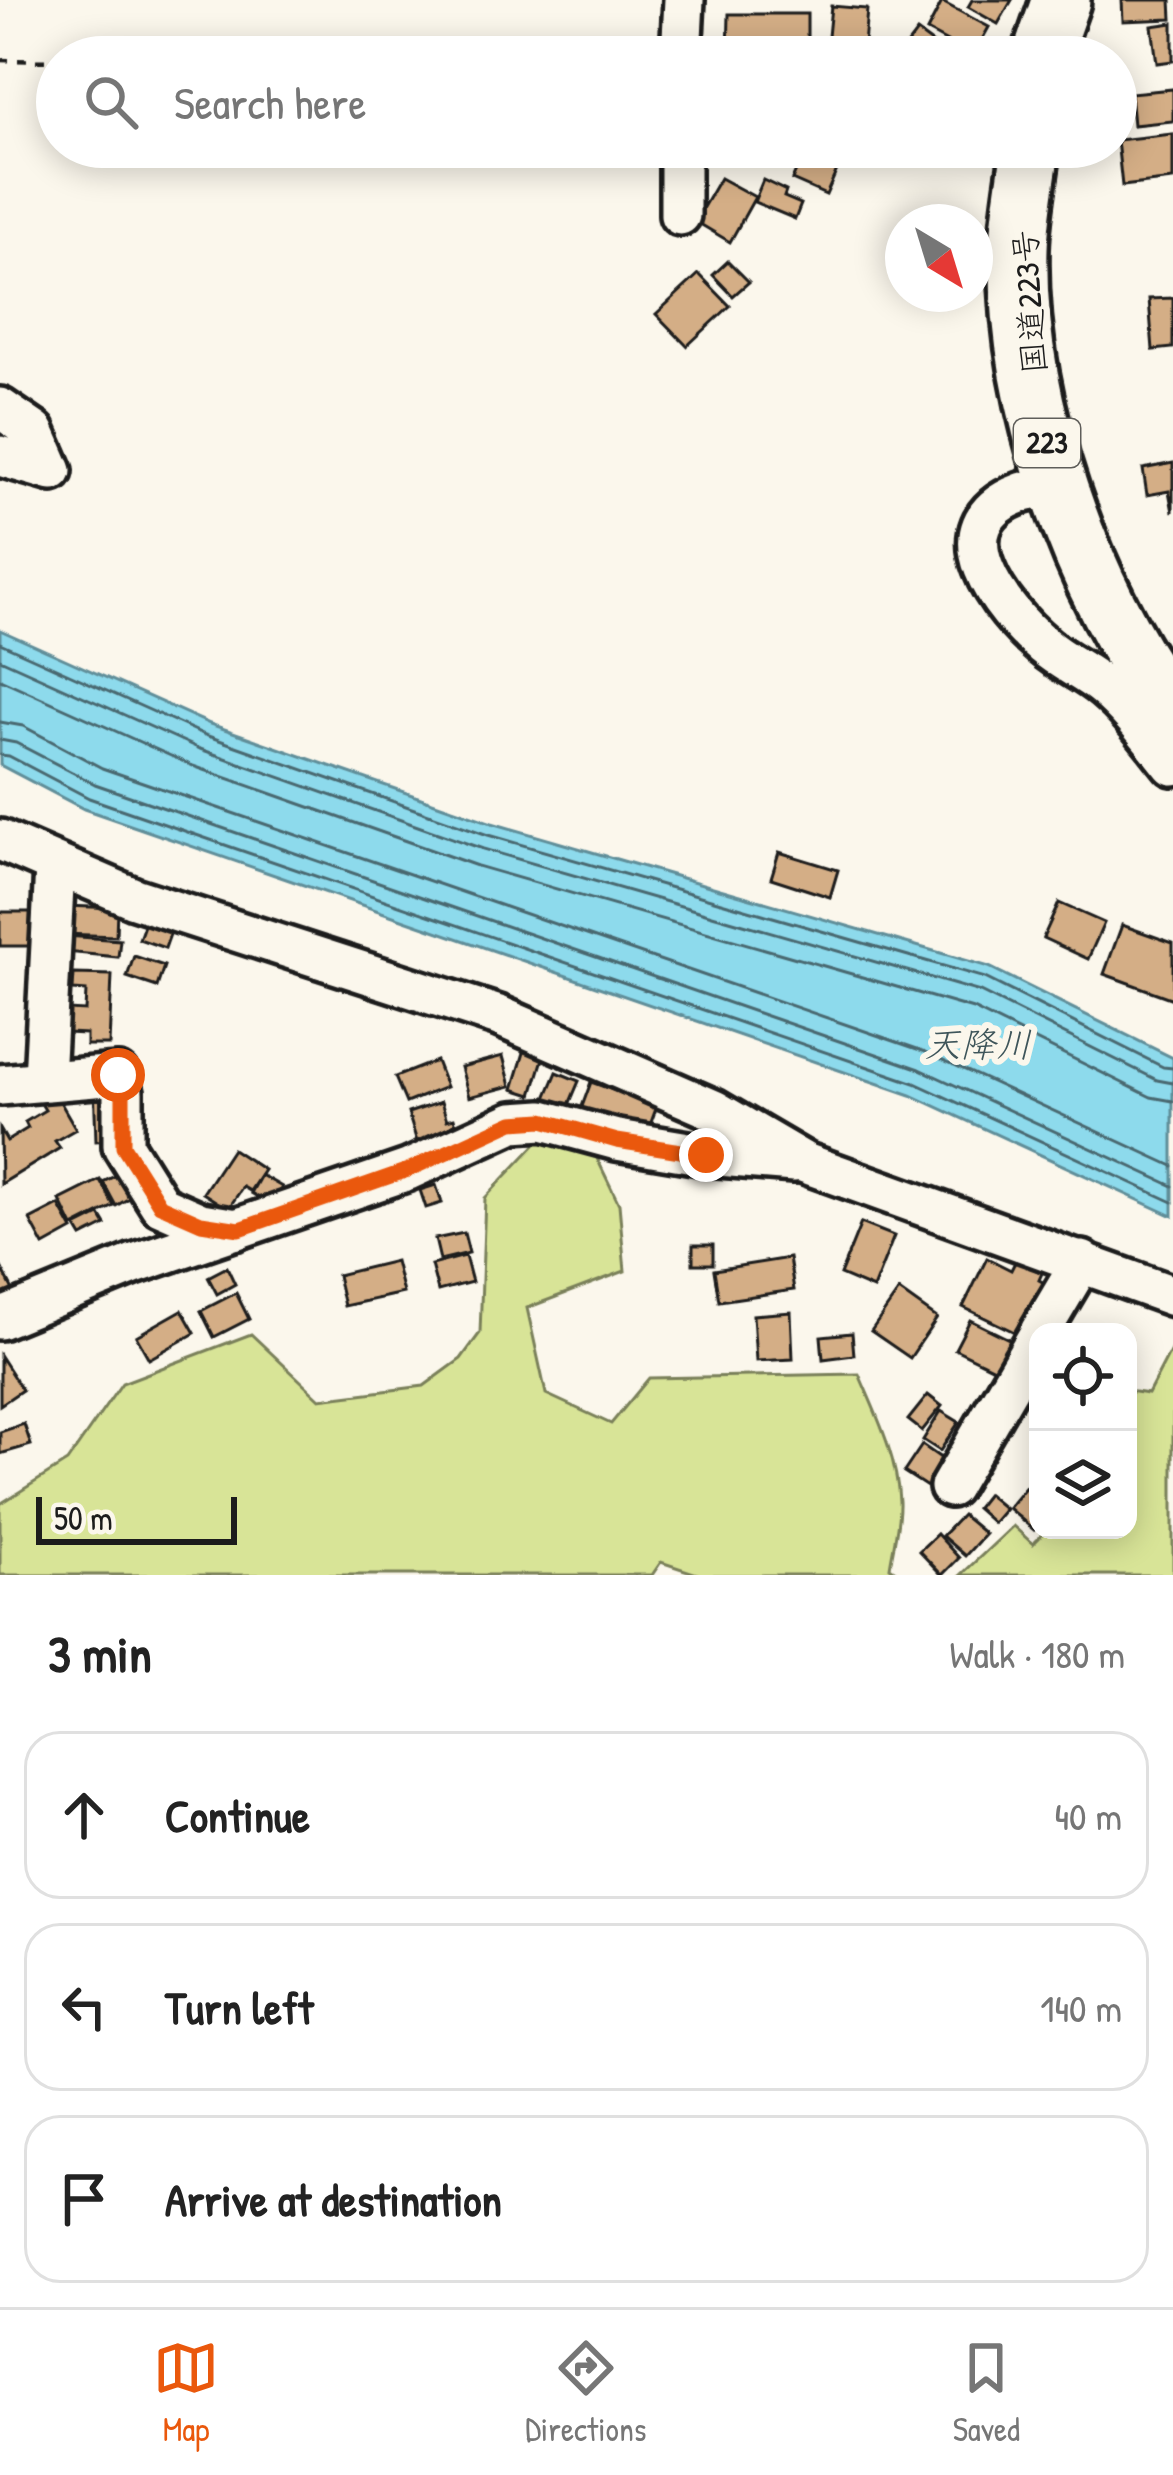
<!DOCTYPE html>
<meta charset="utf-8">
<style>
:root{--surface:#fff;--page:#f2f2f2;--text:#222;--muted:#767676;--line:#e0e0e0;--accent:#ea580c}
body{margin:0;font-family:"Patrick Hand","Klee One",sans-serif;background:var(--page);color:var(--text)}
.controls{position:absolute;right:36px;bottom:36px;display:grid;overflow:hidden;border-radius:24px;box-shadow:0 6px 30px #0003}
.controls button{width:108px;height:108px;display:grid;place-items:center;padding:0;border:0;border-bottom:3px solid var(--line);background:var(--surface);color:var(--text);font:60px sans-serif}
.compass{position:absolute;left:885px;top:204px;width:108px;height:108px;border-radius:50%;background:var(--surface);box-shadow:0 6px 30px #0003;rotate:142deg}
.scale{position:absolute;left:36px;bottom:30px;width:201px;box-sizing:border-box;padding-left:12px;border:6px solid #1c1c1c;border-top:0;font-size:33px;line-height:42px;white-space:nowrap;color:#1c1c1c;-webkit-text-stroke:9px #fbf7ec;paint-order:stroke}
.stop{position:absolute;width:36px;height:36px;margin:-27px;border:9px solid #ea580c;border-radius:50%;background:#fff}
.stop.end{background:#ea580c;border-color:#fff;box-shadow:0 3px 12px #0008}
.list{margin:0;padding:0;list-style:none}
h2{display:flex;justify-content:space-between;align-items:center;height:156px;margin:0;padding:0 48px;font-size:51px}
h2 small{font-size:39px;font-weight:400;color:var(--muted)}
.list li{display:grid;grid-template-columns:78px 1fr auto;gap:36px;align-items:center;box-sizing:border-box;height:168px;margin:0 24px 24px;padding:0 24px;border:3px solid var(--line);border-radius:36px}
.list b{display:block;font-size:45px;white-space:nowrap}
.list em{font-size:39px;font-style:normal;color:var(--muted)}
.icon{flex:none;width:66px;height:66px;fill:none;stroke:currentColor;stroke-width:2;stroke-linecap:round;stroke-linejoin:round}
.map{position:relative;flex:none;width:1173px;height:1575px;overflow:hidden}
.search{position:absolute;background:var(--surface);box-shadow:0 6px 30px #0003;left:36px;right:36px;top:36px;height:132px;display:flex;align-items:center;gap:30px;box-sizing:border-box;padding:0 42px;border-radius:66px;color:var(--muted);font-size:45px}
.sheet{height:732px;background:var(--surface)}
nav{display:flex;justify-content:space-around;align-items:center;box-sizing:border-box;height:168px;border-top:3px solid var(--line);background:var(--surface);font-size:33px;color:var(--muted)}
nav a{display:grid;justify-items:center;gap:6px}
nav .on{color:var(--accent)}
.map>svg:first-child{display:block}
</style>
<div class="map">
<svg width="1173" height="1575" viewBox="0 0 1173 1575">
<rect width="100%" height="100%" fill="#fbf7ec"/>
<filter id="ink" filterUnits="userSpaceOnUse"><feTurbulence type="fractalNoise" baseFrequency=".00833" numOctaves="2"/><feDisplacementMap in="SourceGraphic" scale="24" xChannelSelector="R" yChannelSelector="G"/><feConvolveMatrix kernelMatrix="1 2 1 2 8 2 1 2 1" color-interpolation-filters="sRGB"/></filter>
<g filter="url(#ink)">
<g fill="#d8e497" stroke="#7a805a" stroke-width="3">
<path d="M 538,1142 L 594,1152 L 619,1204 L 625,1271 L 527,1308 L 546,1394 L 611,1424 L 649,1378 L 859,1374 C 876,1414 897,1456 899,1501 C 900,1522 893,1546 890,1567 L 901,1575 L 700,1575 L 661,1562 L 652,1575 L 0,1575 L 0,1504 L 67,1462 L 122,1383 L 251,1334 L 320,1399 L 424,1386 L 461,1359 L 480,1333 L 485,1198 Z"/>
<polygon points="1173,1346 1173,1575 961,1575 1013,1526 1033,1544 1047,1530 1128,1530 1128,1391 1148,1394"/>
</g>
<polygon fill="#8ddaec" stroke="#608e99" stroke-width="3" points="0,630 210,724 492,823 989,967 1173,1058 1173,1216 911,1095 84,809 0,765"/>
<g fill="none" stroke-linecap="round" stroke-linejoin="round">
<g stroke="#49686f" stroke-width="3">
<polyline points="0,643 205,735 488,835 985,978 1163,1067 1173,1068"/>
<polyline points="0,659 200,749 483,849 980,992 1157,1080 1173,1083"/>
<polyline points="0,679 193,766 477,866 973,1009 1151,1097 1173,1101"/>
<polyline points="0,722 23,726 102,768 926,1052 1173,1166"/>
<polyline points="0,740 16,743 95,784 920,1069 1173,1186"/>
<polyline points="0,755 9,756 89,798 915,1083 1173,1202"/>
</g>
</g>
<g fill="#d4ae86" stroke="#1c1c1c" stroke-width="3">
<polygon points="972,0 1012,0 998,24 968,7"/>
<polygon points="1122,0 1171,0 1172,19 1123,21"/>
<polygon points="942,2 989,27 973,56 927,31"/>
<polygon points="831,6 867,9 863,57 826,57"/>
<polygon points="729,14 807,14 807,57 728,57"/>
<polygon points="1173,23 1173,61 1157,63 1152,26"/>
<polygon points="917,32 948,55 946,57 898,57"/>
<polygon points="1173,89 1173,121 1133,125 1130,93"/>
<polygon points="1173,134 1173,180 1122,186 1117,140"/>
<polygon points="807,147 847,147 826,195 792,180"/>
<polygon points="720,178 755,197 730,242 695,221"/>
<polygon points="763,180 786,191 784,197 801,204 795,219 754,202"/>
<polygon points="728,261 749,282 733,296 713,275"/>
<polygon points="699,274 730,306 687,346 656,314"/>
<polygon points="1173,298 1173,348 1153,350 1149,299"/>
<polygon points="1173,463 1173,512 1169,491 1147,495 1143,469"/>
<polygon points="779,852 838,870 830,897 771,878"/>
<polygon points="1059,903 1104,923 1088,959 1043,938"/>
<polygon points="65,906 117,908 116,936 64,934"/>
<polygon points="0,912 34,912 33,946 0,946"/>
<polygon points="148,914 174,923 165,948 139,939"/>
<polygon points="1122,925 1173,943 1173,999 1104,974"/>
<polygon points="66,936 120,940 118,957 65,952"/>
<polygon points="134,956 164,966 157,987 127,977"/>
<polygon points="74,974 112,975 109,1045 86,1045 86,1034 67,1033 68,1010 85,1011 86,991 73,990"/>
<polygon points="526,1046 545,1052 532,1095 513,1089"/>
<polygon points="503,1056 511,1086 469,1097 461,1067"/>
<polygon points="436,1061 446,1087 406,1103 395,1077"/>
<polygon points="557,1072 579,1081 568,1107 546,1098"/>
<polygon points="112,1082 114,1140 96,1141 94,1083"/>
<polygon points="591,1082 657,1106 646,1136 580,1112"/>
<polygon points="54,1091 76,1129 55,1141 60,1148 1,1184 0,1129 7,1141 28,1128 25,1122 45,1110 39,1100"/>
<polygon points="441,1102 447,1120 454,1118 458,1131 418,1145 408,1113"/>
<polygon points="232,1149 264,1170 250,1191 243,1187 228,1209 203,1193"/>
<polygon points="119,1174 131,1197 116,1206 103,1182"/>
<polygon points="261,1175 282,1187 271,1205 251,1193"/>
<polygon points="100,1180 114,1206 73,1227 60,1200"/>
<polygon points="436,1185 442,1203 426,1208 420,1190"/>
<polygon points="59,1205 73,1230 44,1246 30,1220"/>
<polygon points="100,1215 106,1225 82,1237 76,1227"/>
<polygon points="861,1223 894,1236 873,1289 840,1275"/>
<polygon points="464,1233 469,1253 440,1260 435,1239"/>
<rect x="693" y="1245" width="20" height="19"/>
<polygon points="465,1256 472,1282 438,1291 431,1265"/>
<polygon points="789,1258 794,1290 719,1301 714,1270"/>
<polygon points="987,1258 1011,1270 1016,1260 1042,1273 1039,1280 1052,1287 1027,1338 963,1307"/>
<polygon points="395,1261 403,1293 344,1306 337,1275"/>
<polygon points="0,1265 14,1292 0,1299"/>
<polygon points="227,1267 235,1284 217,1294 208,1277"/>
<polygon points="899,1291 937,1318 910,1358 871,1331"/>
<polygon points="236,1293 249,1319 214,1337 201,1311"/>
<polygon points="182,1310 195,1333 149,1359 136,1336"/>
<polygon points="791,1312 793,1359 756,1361 753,1315"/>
<polygon points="970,1320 1021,1345 1006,1374 955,1349"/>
<polygon points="852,1333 854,1355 823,1359 821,1336"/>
<polygon points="0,1356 22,1390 0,1405"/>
<polygon points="928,1395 942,1406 922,1431 908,1420"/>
<polygon points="941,1411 959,1422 940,1451 923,1440"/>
<polygon points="24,1424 31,1445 0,1454 0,1432"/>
<polygon points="922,1445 945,1461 927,1487 904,1472"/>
<polygon points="1027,1485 1038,1494 1038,1524 1034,1530 1008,1508"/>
<polygon points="987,1494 1005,1509 993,1523 976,1508"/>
<polygon points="962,1515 985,1534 965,1556 942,1536"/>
<polygon points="937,1534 959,1558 942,1575 919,1551"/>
</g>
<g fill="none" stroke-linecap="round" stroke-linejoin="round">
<g stroke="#1c1c1c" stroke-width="48">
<g id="minor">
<polyline points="681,57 684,0"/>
<polyline points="680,215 680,147"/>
<polyline points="0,408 35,432 52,471 0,456"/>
<path d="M 1058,487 C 1046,489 1032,489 1021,493 C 934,525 1001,610 1044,646 C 1062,662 1087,672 1105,688 C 1131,710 1151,738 1173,765"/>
<polyline points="0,840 134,898 499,1016 714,1110 805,1163 1173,1296"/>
<polyline points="44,1079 55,867"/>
<polyline points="0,1085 118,1075 123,1092 123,1146 160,1205 201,1223 237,1229"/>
<polyline points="0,1319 134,1264 408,1170 513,1122 543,1120 617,1140 706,1155 794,1162"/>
<polyline points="1040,1332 1082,1261"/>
<polyline points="950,1487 1038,1336"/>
</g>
</g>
<g stroke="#1c1c1c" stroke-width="66">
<g id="highway">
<polyline points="1041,57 1061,0"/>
<path d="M 1031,147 C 1027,180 1020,214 1019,248 C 1015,404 1081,589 1173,713"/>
</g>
</g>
<polyline stroke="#1c1c1c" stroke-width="4.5" stroke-dasharray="9 9" stroke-linecap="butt" points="0,60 57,61"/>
<use href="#minor" stroke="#fbf7ec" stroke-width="39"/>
<use href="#highway" stroke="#fbf7ec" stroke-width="57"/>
</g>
</g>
<g fill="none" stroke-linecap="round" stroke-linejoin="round" filter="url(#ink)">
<polyline stroke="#ea580c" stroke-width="15" points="118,1075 123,1092 123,1146 160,1205 201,1223 240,1229 408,1170 513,1122 543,1120 617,1141 706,1155"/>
</g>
<g text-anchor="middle" stroke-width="12" stroke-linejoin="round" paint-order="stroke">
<rect fill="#fbf7ec" stroke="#5f5e5a" stroke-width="3" x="1014" y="419" width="66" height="48" rx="9"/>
<g font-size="30" font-weight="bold" fill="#1c1c1c">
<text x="1047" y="453">223</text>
</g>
<g font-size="33" fill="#1c1c1c" stroke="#fbf7ec">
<text transform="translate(1029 302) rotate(-94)" y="12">国道223号</text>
</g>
<g font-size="36" font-style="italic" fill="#3e555a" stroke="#fbf7ec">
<text x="978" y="1057">天降川</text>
</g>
</g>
</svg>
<div class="controls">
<button><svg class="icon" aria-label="locate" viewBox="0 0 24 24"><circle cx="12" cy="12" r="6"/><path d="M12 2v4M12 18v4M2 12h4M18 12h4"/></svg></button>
<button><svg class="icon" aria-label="layers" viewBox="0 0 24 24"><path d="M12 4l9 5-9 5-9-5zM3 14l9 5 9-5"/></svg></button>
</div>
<svg class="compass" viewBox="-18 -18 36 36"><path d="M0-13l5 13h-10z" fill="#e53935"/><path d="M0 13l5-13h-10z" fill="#767676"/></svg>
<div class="scale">50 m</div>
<div class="stop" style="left:118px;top:1075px"></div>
<div class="stop end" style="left:706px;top:1155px"></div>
<div class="search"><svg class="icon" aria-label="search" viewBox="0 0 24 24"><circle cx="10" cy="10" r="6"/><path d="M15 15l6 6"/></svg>Search here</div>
</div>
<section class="sheet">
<h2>3 min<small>Walk · 180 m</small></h2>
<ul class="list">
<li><svg class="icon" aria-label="ahead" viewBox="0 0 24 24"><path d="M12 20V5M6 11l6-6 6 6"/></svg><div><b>Continue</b></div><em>40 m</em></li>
<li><svg class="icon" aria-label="left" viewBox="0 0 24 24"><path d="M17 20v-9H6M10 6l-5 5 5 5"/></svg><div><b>Turn left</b></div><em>140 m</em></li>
<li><svg class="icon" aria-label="arrive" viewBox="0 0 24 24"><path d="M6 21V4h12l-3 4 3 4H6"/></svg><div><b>Arrive at destination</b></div></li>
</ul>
</section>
<nav>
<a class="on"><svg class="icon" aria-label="map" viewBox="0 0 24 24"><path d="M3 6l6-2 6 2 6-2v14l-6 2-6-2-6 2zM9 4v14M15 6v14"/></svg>Map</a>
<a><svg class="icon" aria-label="directions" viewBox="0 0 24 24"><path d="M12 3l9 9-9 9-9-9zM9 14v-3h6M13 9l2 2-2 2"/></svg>Directions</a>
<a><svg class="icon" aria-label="saved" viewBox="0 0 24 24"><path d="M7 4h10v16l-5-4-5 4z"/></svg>Saved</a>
</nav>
